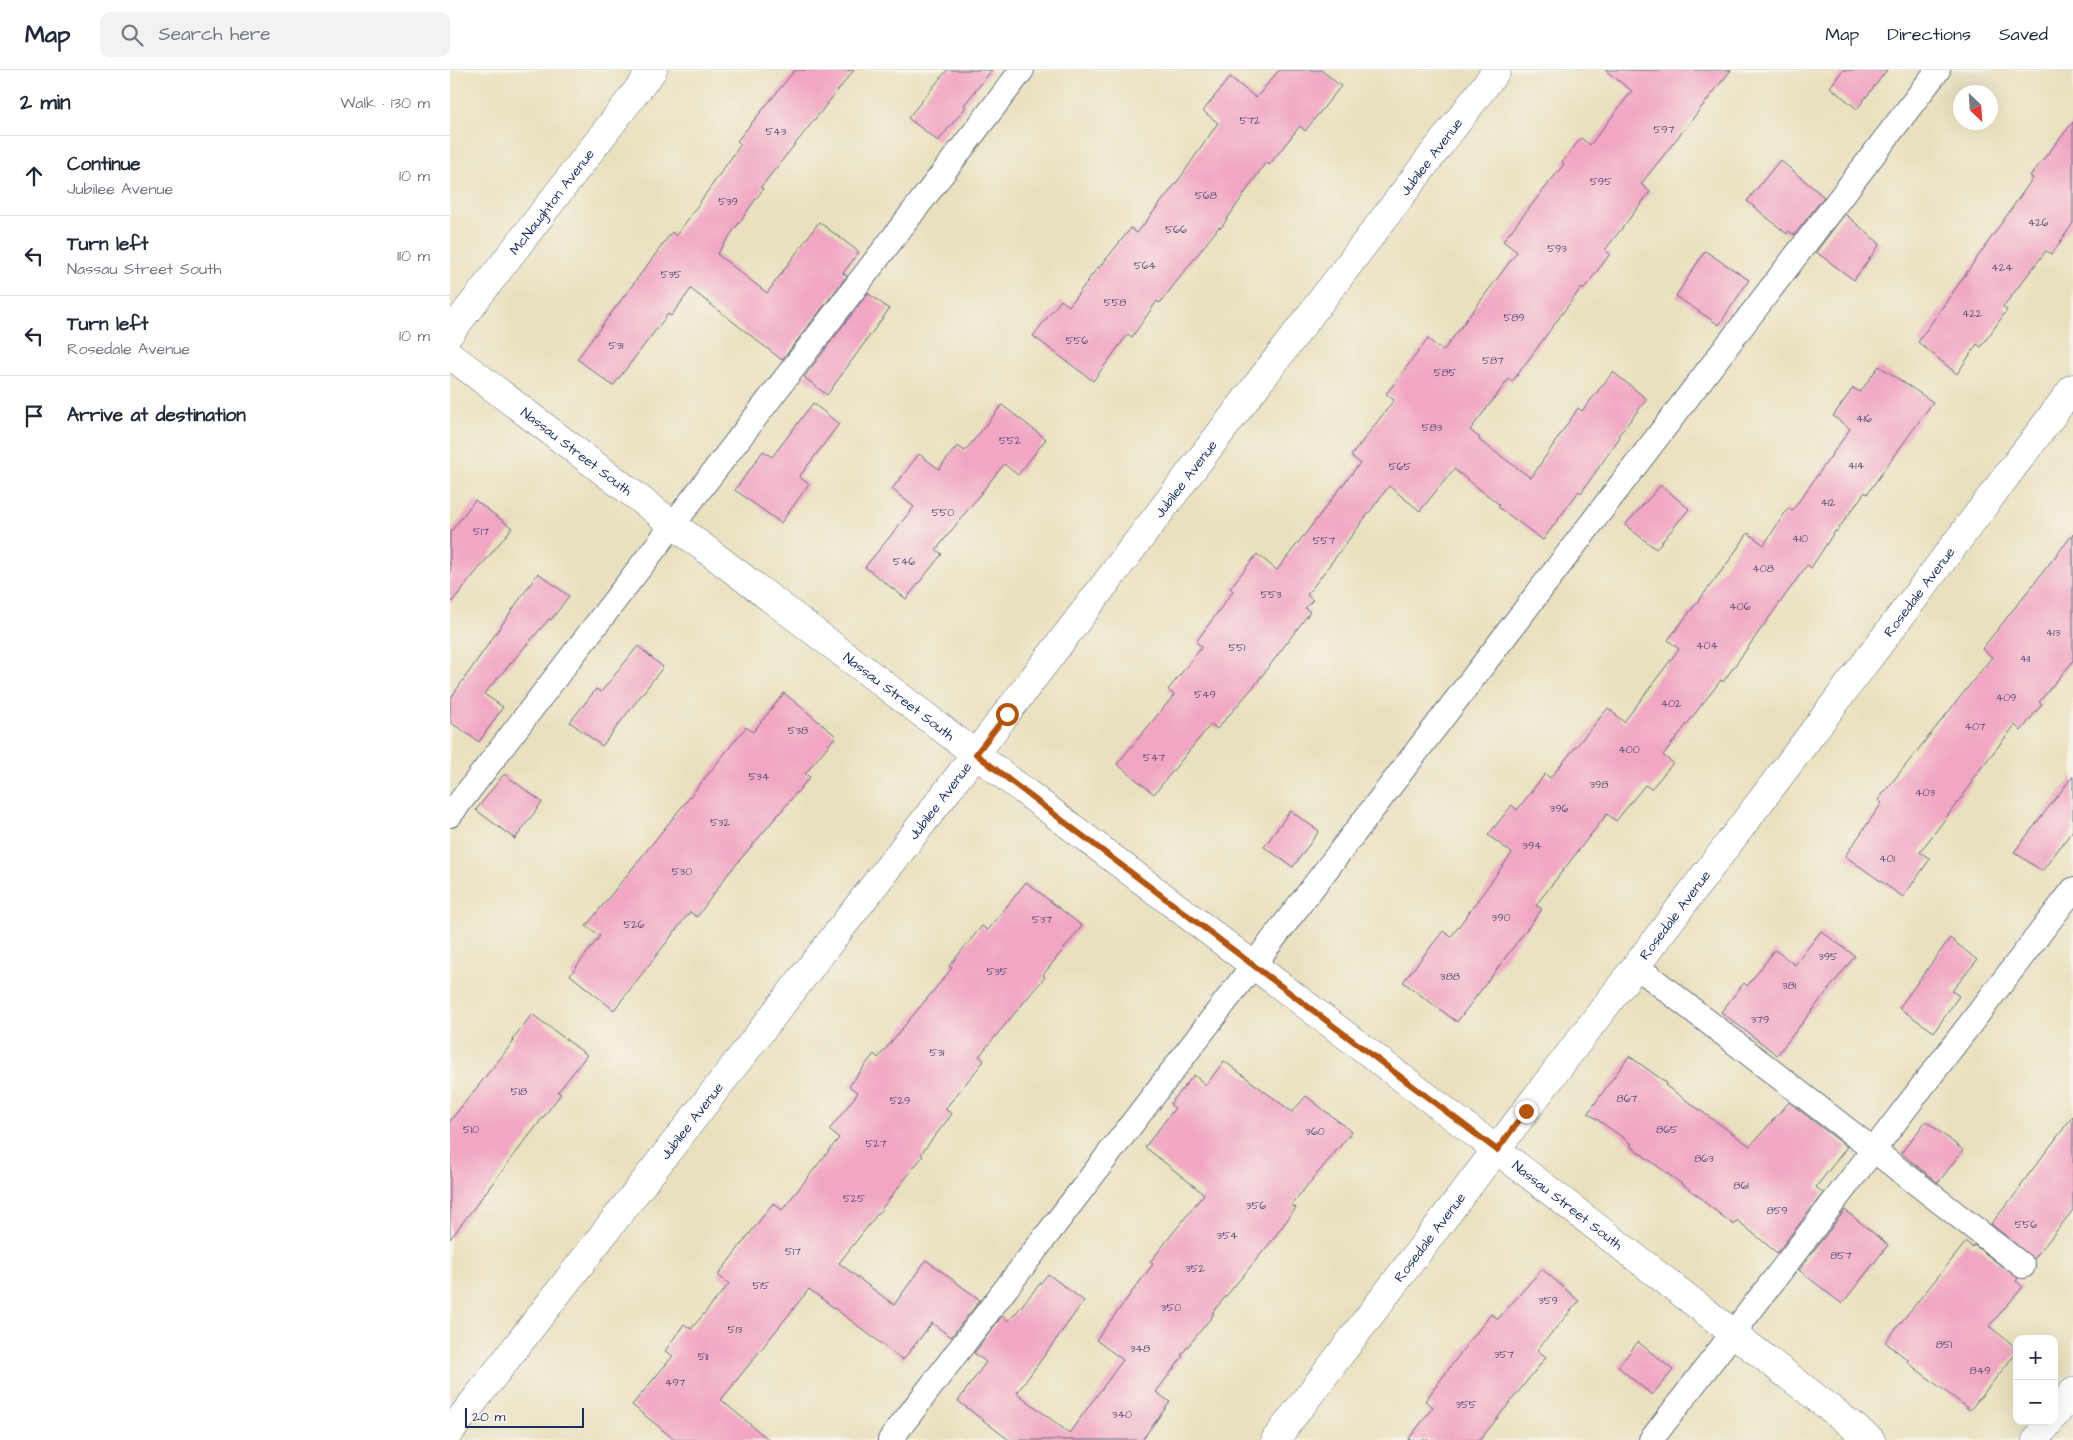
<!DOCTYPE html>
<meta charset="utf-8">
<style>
:root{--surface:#fff;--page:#f2f2f3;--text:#1f2937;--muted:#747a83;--line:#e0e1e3}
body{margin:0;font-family:"Architects Daughter",sans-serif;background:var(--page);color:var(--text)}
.controls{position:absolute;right:15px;bottom:15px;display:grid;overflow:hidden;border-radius:10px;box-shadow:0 5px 20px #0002}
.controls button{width:45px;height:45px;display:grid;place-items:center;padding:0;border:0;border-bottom:1px solid var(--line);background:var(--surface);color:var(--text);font:25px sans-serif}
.compass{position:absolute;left:1503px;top:15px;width:45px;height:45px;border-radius:50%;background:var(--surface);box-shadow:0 5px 20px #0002;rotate:155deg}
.scale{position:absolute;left:15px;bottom:12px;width:119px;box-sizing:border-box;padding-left:5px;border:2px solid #1b2f5e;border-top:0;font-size:14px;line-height:18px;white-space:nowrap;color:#1b2f5e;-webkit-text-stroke:4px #f7f3e8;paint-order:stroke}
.stop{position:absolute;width:15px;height:15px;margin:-11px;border:4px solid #b45309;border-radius:50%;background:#fff}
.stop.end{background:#b45309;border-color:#fff;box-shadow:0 1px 5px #0008}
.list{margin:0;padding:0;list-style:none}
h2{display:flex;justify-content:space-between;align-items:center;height:65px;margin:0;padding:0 20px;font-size:21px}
h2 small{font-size:16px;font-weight:400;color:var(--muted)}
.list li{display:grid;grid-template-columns:32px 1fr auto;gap:15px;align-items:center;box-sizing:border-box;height:80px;padding:0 20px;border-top:1px solid var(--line)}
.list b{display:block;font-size:19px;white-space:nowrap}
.list p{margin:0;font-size:16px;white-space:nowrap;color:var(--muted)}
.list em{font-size:16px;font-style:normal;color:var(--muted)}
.icon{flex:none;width:28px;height:28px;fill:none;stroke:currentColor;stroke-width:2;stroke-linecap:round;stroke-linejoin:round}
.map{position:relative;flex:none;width:1623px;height:1370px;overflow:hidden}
header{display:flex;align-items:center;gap:30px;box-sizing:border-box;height:70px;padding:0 25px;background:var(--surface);border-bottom:1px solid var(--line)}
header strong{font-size:24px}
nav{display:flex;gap:28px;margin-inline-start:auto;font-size:18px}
.search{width:350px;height:45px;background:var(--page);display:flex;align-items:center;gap:12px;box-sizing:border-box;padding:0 18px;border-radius:10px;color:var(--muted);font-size:19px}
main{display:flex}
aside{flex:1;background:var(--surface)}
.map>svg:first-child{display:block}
</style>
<header>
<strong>Map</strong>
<div class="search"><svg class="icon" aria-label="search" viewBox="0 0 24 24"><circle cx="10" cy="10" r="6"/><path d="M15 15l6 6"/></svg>Search here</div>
<nav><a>Map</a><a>Directions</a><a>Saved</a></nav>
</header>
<main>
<aside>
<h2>2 min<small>Walk · 130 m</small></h2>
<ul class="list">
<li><svg class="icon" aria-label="ahead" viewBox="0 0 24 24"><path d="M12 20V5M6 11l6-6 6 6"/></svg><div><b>Continue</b><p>Jubilee Avenue</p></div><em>10 m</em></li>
<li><svg class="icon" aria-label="left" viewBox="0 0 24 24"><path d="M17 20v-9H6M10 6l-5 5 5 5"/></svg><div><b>Turn left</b><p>Nassau Street South</p></div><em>110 m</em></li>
<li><svg class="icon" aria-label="left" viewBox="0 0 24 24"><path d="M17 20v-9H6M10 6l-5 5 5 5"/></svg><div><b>Turn left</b><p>Rosedale Avenue</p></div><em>10 m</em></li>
<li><svg class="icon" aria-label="arrive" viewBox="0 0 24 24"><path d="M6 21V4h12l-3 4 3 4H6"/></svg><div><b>Arrive at destination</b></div></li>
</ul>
</aside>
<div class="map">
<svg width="1623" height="1370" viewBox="0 0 1623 1370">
<rect width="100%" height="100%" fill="#f7f3e8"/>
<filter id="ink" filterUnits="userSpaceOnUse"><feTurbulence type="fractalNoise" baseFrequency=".02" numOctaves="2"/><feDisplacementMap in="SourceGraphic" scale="10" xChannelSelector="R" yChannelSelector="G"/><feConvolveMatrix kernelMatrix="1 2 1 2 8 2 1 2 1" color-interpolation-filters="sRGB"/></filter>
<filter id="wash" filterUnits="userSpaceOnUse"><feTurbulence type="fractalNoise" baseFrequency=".0096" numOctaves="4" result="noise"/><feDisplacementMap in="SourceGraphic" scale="20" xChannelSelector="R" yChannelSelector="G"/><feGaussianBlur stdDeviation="1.12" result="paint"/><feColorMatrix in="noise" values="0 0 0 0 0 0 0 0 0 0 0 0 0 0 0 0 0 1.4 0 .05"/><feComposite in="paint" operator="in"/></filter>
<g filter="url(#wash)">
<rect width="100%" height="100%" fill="#e9e1be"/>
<g id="blocks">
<g fill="#f1a6c3">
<polygon points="345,0 404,0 311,117 313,119 267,184 317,223 369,152 409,182 393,203 397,206 332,290 241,219 221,246 218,244 163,316 127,289 222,162 226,166 291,74 287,71"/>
<polygon points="497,0 542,0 514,35 516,37 488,71 458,48"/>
<polygon points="829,0 871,0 891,16 855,61 850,56 819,95 816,92 771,158 769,157 710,233 707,231 682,267 678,264 643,311 583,266 611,230 619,236 648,197 649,198 681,158 687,163 730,108 768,53 753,41 780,7 806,28"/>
<polygon points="1155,0 1281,0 1191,114 1200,122 1155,180 1160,184 1133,220 1131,218 1062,312 1059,309 1020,360 1030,368 1029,370 1081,408 1128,338 1132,341 1163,302 1197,329 1168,366 1170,367 1131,423 1129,421 1093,470 1048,437 1050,435 1004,399 970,441 939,416 857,525 863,530 855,538 860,542 805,615 767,659 761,654 704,724 667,694 724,625 718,620 752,577 746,572 783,521 780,518 807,484 827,500 910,393 901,386 944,330 936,324 978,269 993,281 1067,182 1053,171 1114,94 1112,92 1131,68 1140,75 1182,21"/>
<polygon points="1393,0 1437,0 1407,39 1380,17"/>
<polygon points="1623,52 1623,153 1602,184 1596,181 1553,237 1557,240 1531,277 1527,274 1507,304 1468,272 1583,108 1580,106"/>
<polygon points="1330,90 1374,127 1344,165 1339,161 1337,164 1297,131"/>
<polygon points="1395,144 1430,174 1404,210 1366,182"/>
<polygon points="1255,181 1299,210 1269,255 1226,226"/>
<polygon points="418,223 439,239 377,325 354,307"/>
<polygon points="1429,296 1483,332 1417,424 1415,422 1386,462 1385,461 1361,498 1357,495 1273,612 1271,610 1213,685 1223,693 1201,719 1195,715 1166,751 1157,744 1086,835 1092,839 1007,952 953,912 993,861 1001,867 1062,783 1038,765 1062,735 1067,740 1095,704 1100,708 1158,638 1174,652 1229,579 1218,570 1276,495 1298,463 1314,475 1338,438 1342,441 1400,359 1383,346 1403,318 1410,322"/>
<polygon points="363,333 389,354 349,407 359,414 331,453 285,420 313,381 322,387"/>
<polygon points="552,335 596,369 568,405 554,394 486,480 492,484 456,529 415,497 464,437 442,419 469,384 489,399 507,376 515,381"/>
<polygon points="1211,415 1239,439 1206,479 1175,455"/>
<polygon points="25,430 62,458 0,534 0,463"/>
<polygon points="1623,464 1623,591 1589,632 1592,634 1571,661 1565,655 1521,711 1523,712 1470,782 1480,789 1453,827 1395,786 1432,733 1428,730 1542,587 1532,579"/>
<polygon points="88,503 119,526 101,550 99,549 34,624 53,637 29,672 0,652 0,629"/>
<polygon points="188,576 213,597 152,676 120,652 146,619 151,622"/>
<polygon points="334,623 386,666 355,704 360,707 278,804 247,847 240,842 164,940 120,905 150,866 136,856 296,657 303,662"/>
<polygon points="54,704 92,732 65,769 26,740"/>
<polygon points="1623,706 1623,760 1592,801 1564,782"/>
<polygon points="840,741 869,761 843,797 814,777"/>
<polygon points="576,812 632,856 593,905 595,907 529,986 534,991 495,1039 502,1044 471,1084 473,1086 389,1193 444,1235 476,1190 530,1230 501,1267 482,1253 453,1290 359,1219 271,1330 319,1370 225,1370 182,1335 223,1286 215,1281 234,1254 241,1259 279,1214 268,1205 323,1133 332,1140 389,1068 379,1060 408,1023 399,1016 424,984 428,988 502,898 499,896 532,856 538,860"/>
<polygon points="1371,861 1405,886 1327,985 1271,942 1294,913 1297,916 1325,880 1345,895"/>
<polygon points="1500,868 1527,890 1502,921 1509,926 1484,962 1449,938"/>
<polygon points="82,944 137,985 108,1022 111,1024 0,1169 0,1051 64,971 62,970"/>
<polygon points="1179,986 1217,1013 1215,1015 1300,1076 1339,1032 1397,1077 1366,1117 1373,1123 1327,1183 1287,1150 1284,1155 1254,1132 1255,1131 1180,1076 1182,1074 1138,1043"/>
<polygon points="774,991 842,1042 856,1026 902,1062 841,1135 846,1138 821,1172 762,1243 764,1244 731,1285 733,1286 706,1322 720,1332 692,1370 559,1370 508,1331 536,1292 524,1283 552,1246 559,1251 598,1204 634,1231 567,1323 619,1363 673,1290 646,1270 703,1194 700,1192 754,1124 695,1077 725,1038 720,1034 744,1005 756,1015"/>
<polygon points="1623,1046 1623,1140 1584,1189 1541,1154 1571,1117 1570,1116"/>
<polygon points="1476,1051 1513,1080 1488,1113 1451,1083"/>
<polygon points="1395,1140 1438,1175 1392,1234 1349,1200"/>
<polygon points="1516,1172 1522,1177 1524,1175 1568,1208 1566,1211 1573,1217 1539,1256 1567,1278 1567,1282 1520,1340 1457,1292 1458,1290 1435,1272"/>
<polygon points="1092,1199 1129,1231 1087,1280 1096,1287 1030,1370 958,1370 983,1337 975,1331 1012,1281 1041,1244 1048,1249"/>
<polygon points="1188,1272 1223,1300 1202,1325 1168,1297"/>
</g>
</g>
</g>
<g filter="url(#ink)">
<use href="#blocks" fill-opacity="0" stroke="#636d80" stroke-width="1"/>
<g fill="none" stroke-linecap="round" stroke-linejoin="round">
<g stroke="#636d80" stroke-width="26">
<g id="lane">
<polyline points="0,745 572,0"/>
<polyline points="1186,896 1573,1196"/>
<polyline points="440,1370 1488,0"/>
<polyline points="1201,1370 1623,820"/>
</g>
</g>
<g stroke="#636d80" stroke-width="29">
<g id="street">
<path id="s1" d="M 0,263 L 203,0"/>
<path id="s2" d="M 0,285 L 1047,1080 L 1421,1370"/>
<polyline points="1604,1346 1623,1322"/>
<path id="s3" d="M 825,1370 L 1186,896 L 1623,318"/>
<polyline points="1586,1370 1600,1351"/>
</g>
</g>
<g stroke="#636d80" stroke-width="29">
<g id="secondary">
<path id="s4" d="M 0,1362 L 495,724 L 1047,0"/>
</g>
</g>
<use href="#lane" stroke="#fff" stroke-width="24"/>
<use href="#street" stroke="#fff" stroke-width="28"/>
<use href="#secondary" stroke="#fff" stroke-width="28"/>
</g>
</g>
<g fill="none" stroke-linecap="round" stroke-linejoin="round" filter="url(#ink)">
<polyline stroke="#b45309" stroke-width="6" points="557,644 526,684 567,716 1047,1080 1076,1041"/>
</g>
<g text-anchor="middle" stroke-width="5" stroke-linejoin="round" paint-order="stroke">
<g font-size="11" fill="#504d77">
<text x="800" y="54">572</text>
<text x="1214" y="63">597</text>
<text x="326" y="65">543</text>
<text x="1151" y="115">595</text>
<text x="756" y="129">568</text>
<text x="278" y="135">539</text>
<text x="1588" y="156">426</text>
<text x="726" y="163">566</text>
<text x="1107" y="182">593</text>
<text x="695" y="199">564</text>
<text x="1552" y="201">424</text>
<text x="221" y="208">535</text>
<text x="665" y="236">558</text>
<text x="1522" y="247">422</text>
<text x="1064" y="251">589</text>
<text x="627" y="274">556</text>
<text x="166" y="279">531</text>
<text x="1043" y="294">587</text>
<text x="995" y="306">585</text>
<text x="1414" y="352">416</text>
<text x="982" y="361">583</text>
<text x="560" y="374">552</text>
<text x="1406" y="399">414</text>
<text x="950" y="400">565</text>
<text x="1378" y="436">412</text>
<text x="493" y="446">550</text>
<text x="31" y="465">517</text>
<text x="1350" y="472">410</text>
<text x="874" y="474">557</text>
<text x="454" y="495">546</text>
<text x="1313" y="502">408</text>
<text x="821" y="528">553</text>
<text x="1290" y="540">406</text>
<text x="1603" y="566">413</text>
<text x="1257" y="579">404</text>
<text x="787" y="581">551</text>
<text x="1575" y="592">411</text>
<text x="755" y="628">549</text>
<text x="1556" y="631">409</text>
<text x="1221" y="637">402</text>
<text x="1525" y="660">407</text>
<text x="348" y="664">538</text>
<text x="1179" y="683">400</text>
<text x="704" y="691">547</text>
<text x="309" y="710">534</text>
<text x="1149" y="718">398</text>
<text x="1475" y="726">403</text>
<text x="1109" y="742">396</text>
<text x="270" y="756">532</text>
<text x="1082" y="779">394</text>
<text x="1437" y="792">401</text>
<text x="232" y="805">530</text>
<text x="1051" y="851">390</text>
<text x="592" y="853">537</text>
<text x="184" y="858">526</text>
<text x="1378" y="890">395</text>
<text x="547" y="905">535</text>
<text x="1000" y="910">388</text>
<text x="1339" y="919">381</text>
<text x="1310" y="953">379</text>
<text x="487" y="986">531</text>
<text x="69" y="1025">518</text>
<text x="1177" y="1032">867</text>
<text x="450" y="1034">529</text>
<text x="21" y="1063">510</text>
<text x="1217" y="1063">865</text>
<text x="865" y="1065">360</text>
<text x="426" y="1077">527</text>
<text x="1254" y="1092">863</text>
<text x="1291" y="1119">861</text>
<text x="404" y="1132">525</text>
<text x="806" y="1139">356</text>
<text x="1327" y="1144">859</text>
<text x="1576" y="1158">556</text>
<text x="777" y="1169">354</text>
<text x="343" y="1185">517</text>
<text x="1391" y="1189">857</text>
<text x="745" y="1202">352</text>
<text x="311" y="1219">515</text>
<text x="1098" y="1234">359</text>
<text x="721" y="1241">350</text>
<text x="285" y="1263">513</text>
<text x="1494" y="1278">851</text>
<text x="690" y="1282">348</text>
<text x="1054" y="1288">357</text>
<text x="253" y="1290">511</text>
<text x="1530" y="1304">849</text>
<text x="225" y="1316">497</text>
<text x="1016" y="1338">355</text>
<text x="672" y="1348">340</text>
</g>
<g font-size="14" fill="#1b2f5e" stroke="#f7f3e8">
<text dy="5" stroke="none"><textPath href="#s4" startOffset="1609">Jubilee Avenue</textPath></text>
<text dy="5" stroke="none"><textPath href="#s1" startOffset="166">McNaughton Avenue</textPath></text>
<text dy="5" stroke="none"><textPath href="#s2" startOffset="159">Nassau Street South</textPath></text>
<text dy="5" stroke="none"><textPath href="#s4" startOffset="1204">Jubilee Avenue</textPath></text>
<text dy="5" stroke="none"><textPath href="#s3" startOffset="1065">Rosedale Avenue</textPath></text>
<text dy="5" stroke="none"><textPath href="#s2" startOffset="564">Nassau Street South</textPath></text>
<text dy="5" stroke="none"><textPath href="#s4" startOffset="799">Jubilee Avenue</textPath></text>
<text dy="5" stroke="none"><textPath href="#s3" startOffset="660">Rosedale Avenue</textPath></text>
<text dy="5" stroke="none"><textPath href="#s4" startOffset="394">Jubilee Avenue</textPath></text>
<text dy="5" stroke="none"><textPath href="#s2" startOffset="1404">Nassau Street South</textPath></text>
<text dy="5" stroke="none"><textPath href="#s3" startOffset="255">Rosedale Avenue</textPath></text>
</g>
</g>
</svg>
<div class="controls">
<button>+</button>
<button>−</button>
</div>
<svg class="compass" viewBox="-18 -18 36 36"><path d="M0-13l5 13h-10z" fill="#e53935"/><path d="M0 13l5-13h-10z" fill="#747a83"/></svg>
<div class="scale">20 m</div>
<div class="stop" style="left:557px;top:644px"></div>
<div class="stop end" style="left:1076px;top:1041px"></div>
</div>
</main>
